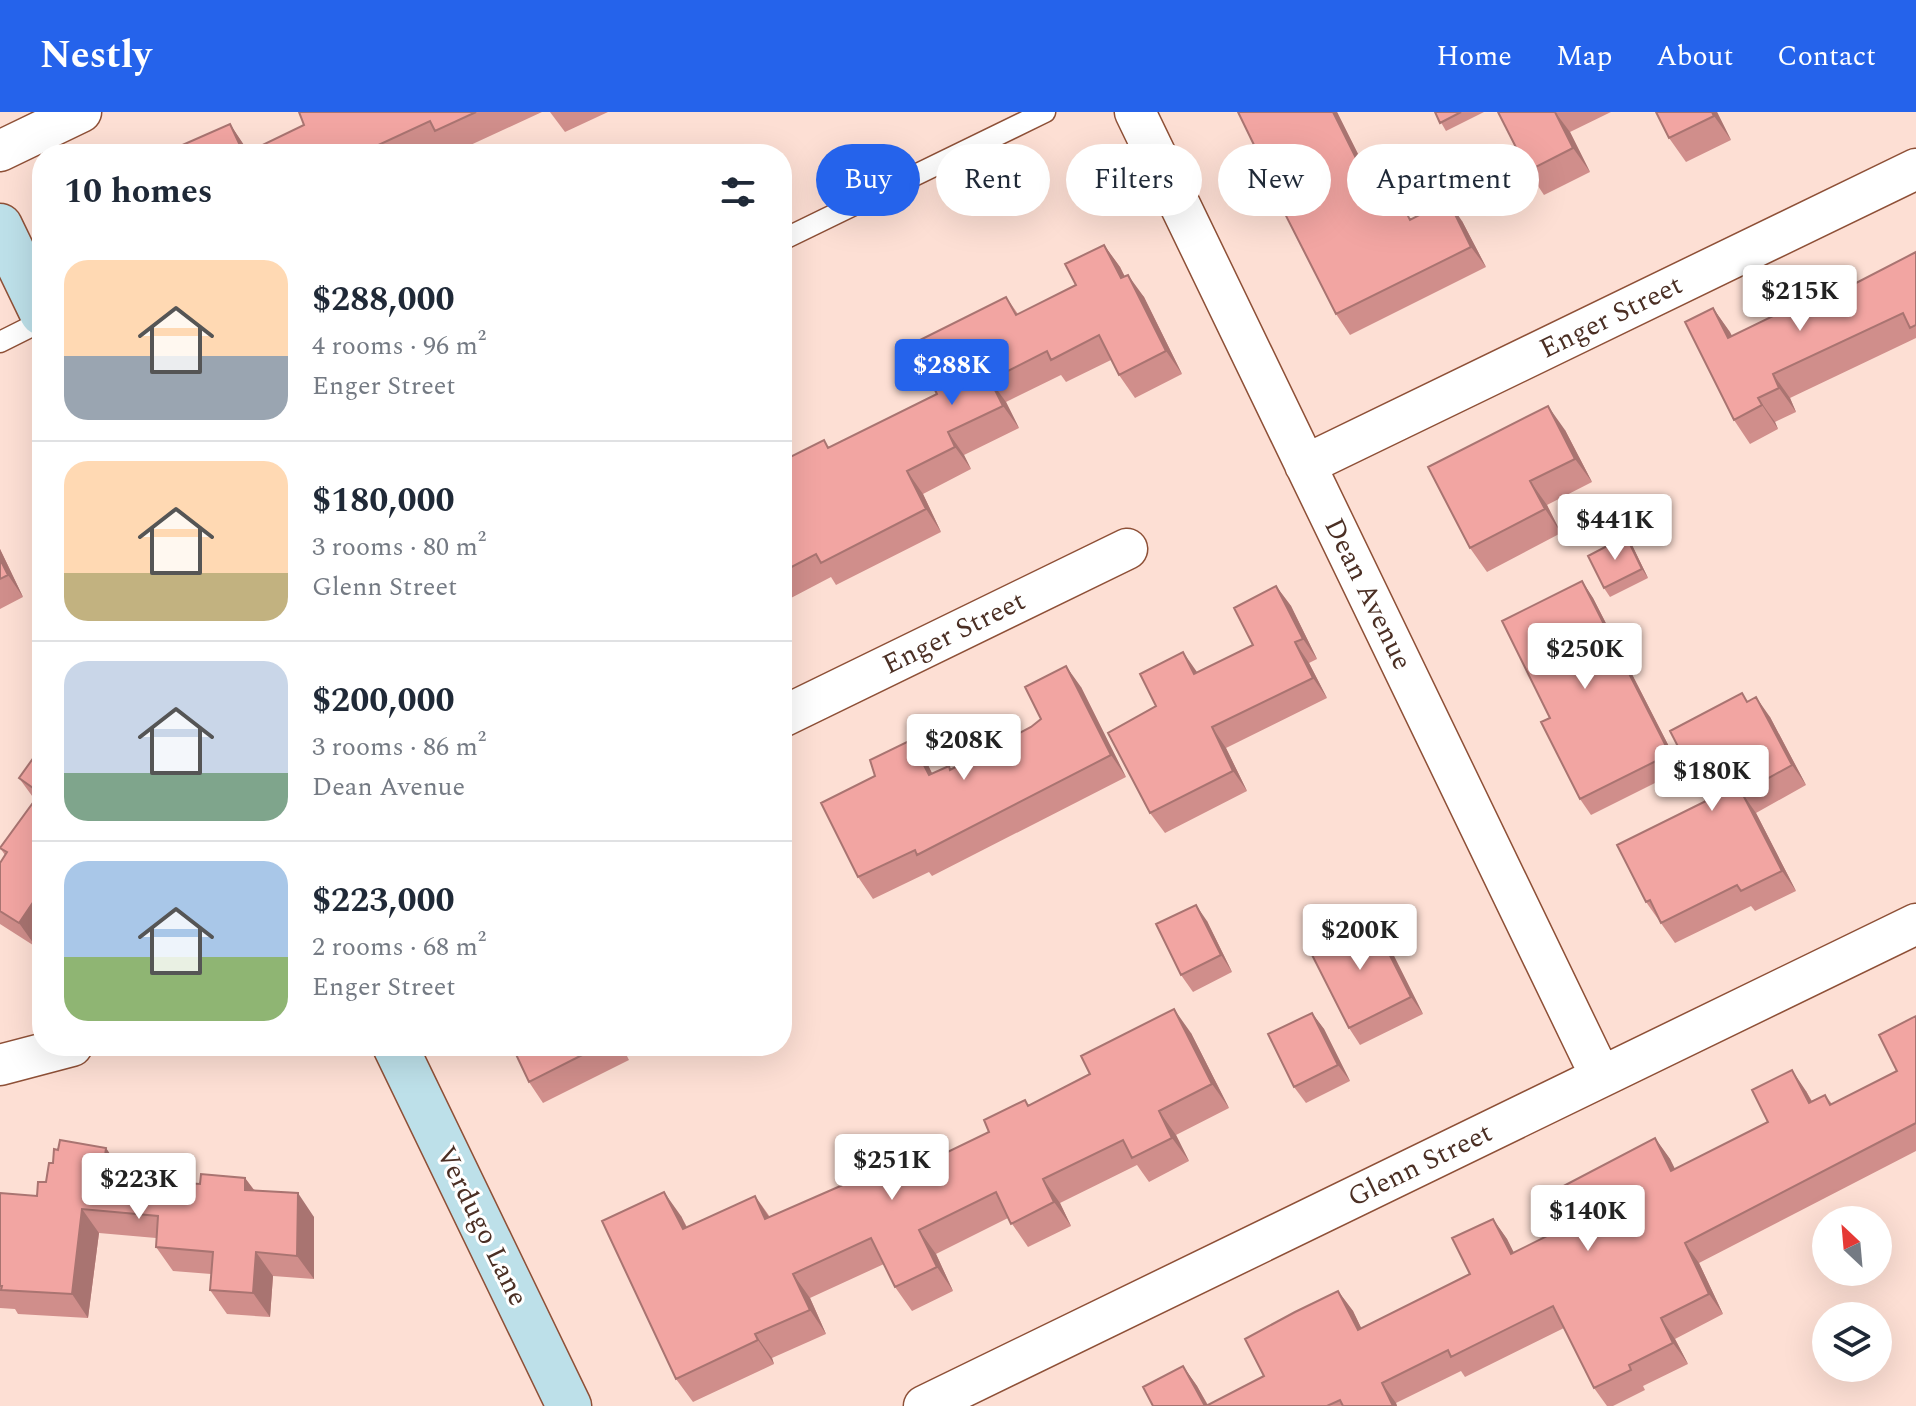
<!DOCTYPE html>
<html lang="en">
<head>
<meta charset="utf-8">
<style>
  body { margin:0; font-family:Spectral,serif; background:#f2f2f3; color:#1f2937; height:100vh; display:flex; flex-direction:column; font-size:30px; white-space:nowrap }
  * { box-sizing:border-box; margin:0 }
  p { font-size:26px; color:#747a83 }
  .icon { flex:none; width:44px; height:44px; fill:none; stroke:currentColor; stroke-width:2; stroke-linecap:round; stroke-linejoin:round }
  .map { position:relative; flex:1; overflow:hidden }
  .details { position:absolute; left:32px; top:32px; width:760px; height:912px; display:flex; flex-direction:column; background:#fff; border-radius:32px; box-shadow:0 8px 32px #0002 }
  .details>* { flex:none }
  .hud { position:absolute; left:816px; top:32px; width:760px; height:72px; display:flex; gap:16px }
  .needle { width:52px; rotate:334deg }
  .controls { position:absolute; left:1812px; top:1094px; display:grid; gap:16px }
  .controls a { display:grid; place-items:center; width:80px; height:80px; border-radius:50%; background:#fff; box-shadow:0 8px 32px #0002; font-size:40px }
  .price { position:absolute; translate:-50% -68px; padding:0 18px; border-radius:8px; background:#fff; color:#222; font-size:26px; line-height:52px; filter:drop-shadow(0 2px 4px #0008) }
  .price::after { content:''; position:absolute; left:50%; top:48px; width:24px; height:18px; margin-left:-12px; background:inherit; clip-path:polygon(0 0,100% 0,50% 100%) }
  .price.current { background:#2563eb; color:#fff }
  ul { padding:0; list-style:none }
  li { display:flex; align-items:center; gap:24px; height:200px; padding:0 32px }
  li+li { border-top:2px solid #e0e1e3 }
  li span { display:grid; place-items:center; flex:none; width:224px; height:160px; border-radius:24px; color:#555 }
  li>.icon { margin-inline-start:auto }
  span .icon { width:96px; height:96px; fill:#fffc; stroke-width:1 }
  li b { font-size:34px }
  h2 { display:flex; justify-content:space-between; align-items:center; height:96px; padding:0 32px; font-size:34px }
  .tag { padding:0 28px; border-radius:36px; background:#fff; box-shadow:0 8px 32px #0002; font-size:28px; line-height:72px }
  .tag.current { background:#2563eb; color:#fff }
  header { display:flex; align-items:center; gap:48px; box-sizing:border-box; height:112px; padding:0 40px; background:#2563eb; color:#fff }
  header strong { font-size:38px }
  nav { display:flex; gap:44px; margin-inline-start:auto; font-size:28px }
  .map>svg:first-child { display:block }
</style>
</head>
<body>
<header>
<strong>Nestly</strong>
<nav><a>Home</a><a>Map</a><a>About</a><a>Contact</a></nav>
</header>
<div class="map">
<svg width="1916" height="1294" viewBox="0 0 1916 1294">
  <rect width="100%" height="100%" fill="#fddfd4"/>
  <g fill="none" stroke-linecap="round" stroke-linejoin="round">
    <defs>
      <path id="lane" d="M782,128l263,-128
        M0,230l42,-21"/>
      <path id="street" d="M1135,0l466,965
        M0,39l81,-39
        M1305,353l611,-296
        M782,605l345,-168
        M0,953l72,-19
        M924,1294l992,-482"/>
      <path id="secondary" d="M0,114l42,87
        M395,934l174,360"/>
    </defs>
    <use href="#lane" stroke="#8e5037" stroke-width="23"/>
    <use href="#street" stroke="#8e5037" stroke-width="43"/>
    <use href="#secondary" stroke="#8e5037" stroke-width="47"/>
    <use href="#lane" stroke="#fff" stroke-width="20"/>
    <use href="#street" stroke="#fff" stroke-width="40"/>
    <use href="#secondary" stroke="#bde0e9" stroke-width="44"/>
  </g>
  <path fill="#d08e8b" d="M299,0h243l-91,42 -6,-9 -20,9h-263l68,-30 18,28 56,-27z
    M550,0h58l-43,20z
    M1238,0h99l50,100 25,7 50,2 24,46 -136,68 -14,-21z
    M1435,0h49l-38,19z
    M1498,0h113l-41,20 20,40 -46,23 -16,-24z
    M1656,0h61l14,28 -45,22 -17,-24z
    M1104,133l16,22 5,10 19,20 38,77 -47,24 -16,-23 -8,-15 -45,22 -5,-7 -55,27 13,26 -55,27 7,14 -48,25 18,38 -105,53 -5,-8 -40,21 -9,-13v-124l47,-13 108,-54 69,-97 12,17 58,-29z
    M1916,140v86l-126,60 6,14 -21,10 3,7 -28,15 -16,-24 -21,-112 19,28 94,-46 4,6z
    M1565,318l27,52 -45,23 14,28 -74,39 -17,-24z
    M1632,433l16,33 -38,19 -6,-9z
    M0,437l23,48 -23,12z
    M1582,469l11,17 88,172 -90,45 -11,-16 -30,-81z
    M1276,474l15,20 26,53 -8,4 18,35 -101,50 21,43 -82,42 -15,-20 6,-107 97,-61z
    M1081,575l45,90 -194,99 -3,-4 -56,27 -15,-22 68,-116 6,13 19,-5 80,-42z
    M1748,590l22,15 36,68 -50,28 40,78 -41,20 -4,-5 -76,37 -29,-41 60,-101z
    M42,640v186l-6,9 -36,-23v-61l5,-8 -5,-7 35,-48 -16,-22z
    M1207,809l25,51 -39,20 -12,-17z
    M1382,820l41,82 -63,31 -11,-17z
    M1312,901l12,16 26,52 -44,22 -12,-16z
    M1916,904v135l-217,112 24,51 -48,25 13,25 -45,22 2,4 -32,16h-6l-13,-18 -30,-60 -99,49 -4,-6 -65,32 1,3h-244l30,-40 14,20 11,19 56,-29 74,-85 15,20 8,17 109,-54 23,-55 14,20 7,14 57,-29 84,-86 15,21 5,10 93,-47 38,-31 6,10 13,-6 7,9 65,-33z
    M1191,921l38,75 -53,27 13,26 -40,21 -12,-17 -77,38 11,23 -43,21 -20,-29 -72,36 17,37 -41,20 -17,-24 -11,-23 -74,34 16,36 -54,24 2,6 -81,38 -17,-23 5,-163 6,11 68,-31 15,21 75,-33 40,-23 11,16 93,-45 40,-27z
    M512,934h110l7,14 -86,43 -14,-21z
    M106,1036l5,8 24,24 65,4 45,-6 10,13 59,26v62l-41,-3 -3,41 -43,-3 -17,-24 1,-16 -38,-3 -17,-24v-9l-57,-5 -11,85 -70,-4 -3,-5 -15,-1v-115l37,3 9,-14z"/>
  <path fill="#a97471" d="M1333,0h4l61,122 -14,-20z
    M1555,0l15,20 20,40 -17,-24z
    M1712,0h5l14,28 -17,-24z
    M230,12l16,24 3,6h-5z
    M1448,88l14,21 24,46 -15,-20z
    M1104,133l16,22 17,34 -16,-23z
    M1128,163l16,22 38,77 -16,-23z
    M1713,196l17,24 15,30 -17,-24z
    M1773,262l17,24 6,14 -17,-24z
    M990,268l16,22 13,26 -16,-22z
    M1758,286l17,24 3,7 -16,-24z
    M1548,294l17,24 27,52 -17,-23z
    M948,320l16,23 7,14 -16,-22z
    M907,359l16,23 18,38 -15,-23z
    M1530,369l17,24 14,28 -16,-24z
    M1626,424l6,9 16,33 -6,-9z
    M0,437l23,48 -15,-22 -8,-16z
    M1582,469l11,17 88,172 -11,-16z
    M1276,474l15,20 26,53 -14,-20z
    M1295,530l14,21 18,35 -14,-20z
    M1183,540l14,20 -3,2z
    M1066,554l15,21 45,90 -15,-22z
    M1756,585l14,20 36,68 -14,-20z
    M1212,615l14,21 21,43 -14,-20z
    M911,628l15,21 18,36 -15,-22z
    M1742,681l14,20 40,78 -14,-20z
    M42,777v49l-6,9 -17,-24z
    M1196,793l11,16 25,51 -11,-17z
    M1370,804l12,16 41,82 -12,-17z
    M1174,897l17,24 38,75 -17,-24z
    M1312,901l12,16 26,52 -12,-16z
    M1792,958l14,21 17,32 -14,-20z
    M1159,999l17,24 13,26 -17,-23z
    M1655,1026l15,21 16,33 -15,-21z
    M106,1036l12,18 1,-9 16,24 -18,-3 -12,-22z
    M245,1066l17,23 -17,-11z
    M1043,1067l17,24 11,23 -17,-24z
    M664,1080l17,24 18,37 -16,-24z
    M298,1081l16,24v62l-17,-23z
    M755,1084l16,24 -6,-1z
    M82,1097l17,24 -11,85 -16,-24z
    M1493,1107l14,20 18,36 -14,-21z
    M919,1118l17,24 17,37 -16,-24z
    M1685,1131l14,20 24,51 -14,-20z
    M256,1140l17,24 -3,41 -17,-24z
    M793,1162l17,24 16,36 -16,-24z
    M1338,1179l15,20 19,39 -14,-20z
    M1661,1206l14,21 13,25 -15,-21z
    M755,1222l17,24 2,6 -16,-24z
    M1183,1254l14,20 11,20h-3z
    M1382,1271l14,20 1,3h-4z"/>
  <path fill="#f2a5a2" stroke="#a97471" stroke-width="2" d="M299,0h177l-41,19 -5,-10 -71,33h-115l60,-29z
    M1238,0h95l51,102 18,-10 8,16 38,-20 23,47 -135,67 -83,-163 3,-2z
    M1435,0h26l-21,11z
    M1498,0h57l18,36 -45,23z
    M1656,0h56l2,4 -45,22z
    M230,12l14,30h-82z
    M1104,133l17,33 7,-3 38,76 -47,24 -20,-40 -48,25 -4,-9 -57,29 13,26 -55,26 7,15 -48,24 19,38 -105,54 -5,-9 -34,18v-111l42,-21 4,8 109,-54 -25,-50 94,-47 10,18 60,-30 -11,-21z
    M1916,140v73l-6,3 -7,-15 -130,61 6,14 -21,10 4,7 -28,15 -49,-98 28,-14 15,30 98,-48 3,7z
    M1548,294l27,53 -45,22 15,28 -75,39 -42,-81z
    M1626,424l16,33 -38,19 -16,-32z
    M0,447l8,16 -8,4z
    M1582,469l88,173 -90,45 -39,-77 9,-4 -48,-97z
    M1276,474l27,53 -8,3 18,36 -101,49 21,44 -83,42 -42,-80 48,-27 -16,-32 43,-22 11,22 59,-29 -19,-37z
    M1066,554l45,89 -194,100 -2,-5 -57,27 -37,-74 54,-27 -5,-16 41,-20 18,35 20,-9 1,4 81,-43 10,-8 -16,-32z
    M1742,581l5,9 9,-5 36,68 -50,28 40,78 -41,20 -4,-6 -76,38 -11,-23 -4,2 -29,-57 89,-44 -36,-70z
    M39,638l3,2v137l-23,34 -19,-12v-48l7,-11 -7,-4 40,-55 -21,-15z
    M1196,793l25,50 -40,20 -25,-51z
    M1370,804l41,81 -62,31 -41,-81z
    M1174,897l38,75 -53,27 13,27 -40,20 -9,-18 -80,39 11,23 -43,22 -15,-32 -77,38 18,37 -42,20 -24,-49 -78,36 17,36 -55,24 3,6 -82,39 -74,-158 62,-29 19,37 72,-33 10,23 80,-35 40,-23 9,17 95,-46 -5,-12 41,-20 3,6 62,-32 -9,-18z
    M1312,901l26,52 -44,22 -26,-53z
    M1916,904v107l-231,120 24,51 -48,24 12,25 -44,22 2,5 -37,18 -41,-82 -102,51 -3,-7 -66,33 11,23h-50l-3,-6 -13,6h-121l58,-30 -19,-37 50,-27 43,-21 20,39 112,-56 -18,-36 41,-19 18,35 60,-30 -17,-33 101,-53 16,33 97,-49 -16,-32 40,-20 17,33 16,-8 5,10 67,-34 -18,-36z
    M512,934h88l-71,36z
    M60,1028l46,8 -1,8 14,1 -2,21 83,6 1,-10 44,4v12l53,3 -1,63 -41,-4 -3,41 -43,-3 3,-38 -57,-5 2,-31 -76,-7 -10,85 -71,-4 1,-4h-2v-93l37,3 1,-14h8l3,-19h4l1,-14 4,1z
    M1183,1254l22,40h-52l-10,-19z"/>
  <g text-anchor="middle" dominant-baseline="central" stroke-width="6" stroke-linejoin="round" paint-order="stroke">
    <g font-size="28" fill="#4b2f24" stroke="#fff">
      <text transform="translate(1611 205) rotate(-26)">Enger Street</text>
      <text transform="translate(1368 482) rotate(64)">Dean Avenue</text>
      <text transform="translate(954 521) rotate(-26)">Enger Street</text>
      <text transform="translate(1420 1053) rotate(-26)">Glenn Street</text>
      <text transform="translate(482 1114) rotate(64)">Verdugo Lane</text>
    </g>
  </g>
</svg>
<div class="controls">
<a><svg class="needle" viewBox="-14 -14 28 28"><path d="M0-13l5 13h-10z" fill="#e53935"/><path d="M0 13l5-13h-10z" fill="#747a83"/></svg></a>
<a><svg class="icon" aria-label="layers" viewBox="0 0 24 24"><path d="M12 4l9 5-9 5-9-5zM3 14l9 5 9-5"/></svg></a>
</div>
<b class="price" style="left:1800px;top:221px">$215K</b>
<b class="price current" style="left:952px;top:295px">$288K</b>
<b class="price" style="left:1615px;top:450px">$441K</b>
<b class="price" style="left:1585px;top:579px">$250K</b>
<b class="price" style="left:964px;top:670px">$208K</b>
<b class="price" style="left:1712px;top:701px">$180K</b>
<b class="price" style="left:1360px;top:860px">$200K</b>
<b class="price" style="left:892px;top:1090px">$251K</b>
<b class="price" style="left:139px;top:1109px">$223K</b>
<b class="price" style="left:1588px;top:1141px">$140K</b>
<div class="hud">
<a class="tag current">Buy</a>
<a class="tag">Rent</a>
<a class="tag">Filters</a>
<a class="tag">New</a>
<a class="tag">Apartment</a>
</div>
<section class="details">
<h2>10 homes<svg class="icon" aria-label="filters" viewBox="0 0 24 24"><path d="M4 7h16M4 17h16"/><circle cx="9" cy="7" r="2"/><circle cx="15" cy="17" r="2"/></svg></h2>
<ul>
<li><span style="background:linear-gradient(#ffd9b3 60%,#9aa5b1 0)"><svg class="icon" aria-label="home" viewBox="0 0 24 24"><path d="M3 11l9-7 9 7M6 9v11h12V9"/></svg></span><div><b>$288,000</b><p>4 rooms · 96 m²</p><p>Enger Street</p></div></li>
<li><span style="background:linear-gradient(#ffd9b3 70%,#c2b280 0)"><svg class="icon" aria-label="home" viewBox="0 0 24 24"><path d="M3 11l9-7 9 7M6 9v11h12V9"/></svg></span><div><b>$180,000</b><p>3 rooms · 80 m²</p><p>Glenn Street</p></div></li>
<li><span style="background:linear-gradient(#c9d6e8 70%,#7fa58c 0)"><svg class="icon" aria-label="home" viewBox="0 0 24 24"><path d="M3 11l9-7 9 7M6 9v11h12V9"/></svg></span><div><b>$200,000</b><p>3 rooms · 86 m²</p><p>Dean Avenue</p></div></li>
<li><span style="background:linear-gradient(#a9c7e8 60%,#8fb573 0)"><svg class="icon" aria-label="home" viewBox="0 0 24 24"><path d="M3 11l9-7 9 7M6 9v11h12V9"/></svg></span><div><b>$223,000</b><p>2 rooms · 68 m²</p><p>Enger Street</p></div></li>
</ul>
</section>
</div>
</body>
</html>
